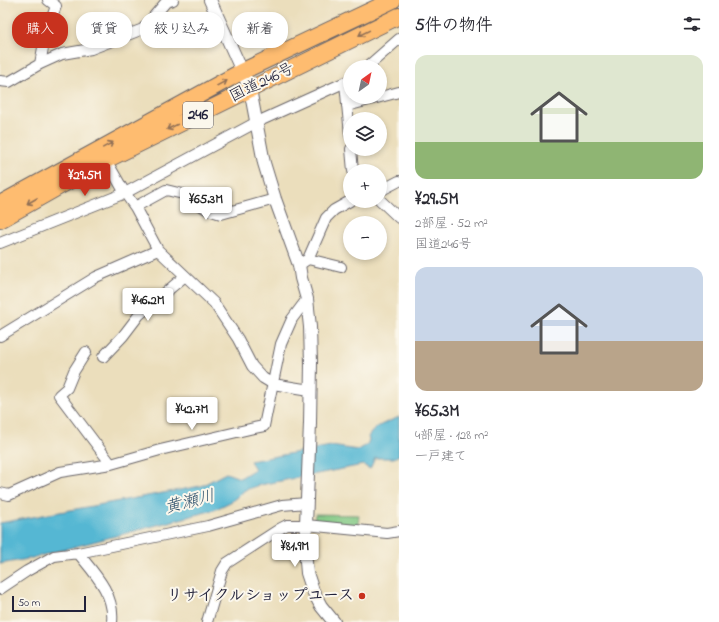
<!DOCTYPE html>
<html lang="ja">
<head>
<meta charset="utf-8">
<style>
  body { margin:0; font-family:"Indie Flower","Klee One",sans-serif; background:#f7f7f7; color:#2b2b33; height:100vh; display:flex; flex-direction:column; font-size:15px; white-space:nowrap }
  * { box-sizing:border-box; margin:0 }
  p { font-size:13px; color:#7c7c81 }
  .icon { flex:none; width:22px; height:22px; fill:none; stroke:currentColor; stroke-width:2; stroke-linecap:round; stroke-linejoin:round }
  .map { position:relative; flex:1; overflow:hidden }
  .panel { display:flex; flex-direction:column; background:#fff; width:320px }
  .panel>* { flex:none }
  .guide { position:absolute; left:12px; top:12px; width:327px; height:36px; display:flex; gap:8px }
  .needle { width:26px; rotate:33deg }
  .tools { position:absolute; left:343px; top:60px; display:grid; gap:8px }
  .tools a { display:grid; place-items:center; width:44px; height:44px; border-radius:50%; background:#fff; box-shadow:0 2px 6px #0003; font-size:20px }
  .scale { position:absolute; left:12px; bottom:10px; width:74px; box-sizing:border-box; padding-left:4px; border:2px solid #22223b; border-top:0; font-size:11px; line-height:14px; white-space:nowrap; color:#22223b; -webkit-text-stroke:3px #fbf7ec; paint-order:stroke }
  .price { position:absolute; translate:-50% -34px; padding:0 9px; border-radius:4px; background:#fff; color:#222; font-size:13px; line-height:26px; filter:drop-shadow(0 1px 2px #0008) }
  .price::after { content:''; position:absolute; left:50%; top:24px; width:12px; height:9px; margin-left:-6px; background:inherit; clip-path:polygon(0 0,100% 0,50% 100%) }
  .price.current { background:#c8321e; color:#fff }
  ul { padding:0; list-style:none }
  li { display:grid; align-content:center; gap:8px; height:212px; padding:0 16px }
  li span { display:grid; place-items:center; height:124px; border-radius:12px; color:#555 }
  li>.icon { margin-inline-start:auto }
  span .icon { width:72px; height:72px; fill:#fffc; stroke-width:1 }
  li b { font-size:17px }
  h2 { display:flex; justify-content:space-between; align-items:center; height:48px; padding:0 16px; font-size:17px }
  .chip { padding:0 14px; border-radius:16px; background:#fff; box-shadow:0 2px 6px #0003; font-size:14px; line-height:36px }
  .chip.current { background:#c8321e; color:#fff }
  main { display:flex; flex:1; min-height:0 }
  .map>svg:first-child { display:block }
</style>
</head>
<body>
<main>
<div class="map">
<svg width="399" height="622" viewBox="0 0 399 622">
  <rect width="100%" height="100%" fill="#fbf7ec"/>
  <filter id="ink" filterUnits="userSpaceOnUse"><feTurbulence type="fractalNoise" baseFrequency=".025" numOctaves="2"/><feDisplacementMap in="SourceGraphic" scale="8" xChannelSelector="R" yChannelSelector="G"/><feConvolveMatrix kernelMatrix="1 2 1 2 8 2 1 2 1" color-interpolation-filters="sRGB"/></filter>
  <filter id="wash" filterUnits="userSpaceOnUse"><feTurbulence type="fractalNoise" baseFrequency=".012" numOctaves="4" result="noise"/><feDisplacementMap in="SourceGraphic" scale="16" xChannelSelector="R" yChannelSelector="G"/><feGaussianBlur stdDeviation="0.9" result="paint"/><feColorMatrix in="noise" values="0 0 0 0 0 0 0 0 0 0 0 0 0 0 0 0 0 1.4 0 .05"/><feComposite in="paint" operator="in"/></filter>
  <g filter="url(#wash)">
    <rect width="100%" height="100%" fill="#ebdebc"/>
    <path fill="#81c883" stroke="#52755f" d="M315,514l44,1 -1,10 -44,-3z"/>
    <path fill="#54b7d3" stroke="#3b6c87" d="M399,417v38l-5,3h-19l-5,11 -7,-4 -103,20 -15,5 -13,11 -18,9 -186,49 -28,5v-41l201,-37 25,-13 14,5 15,-9 -5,-8 81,-15 27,4 9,-5 2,-5 -1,-3c8,-13 19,-14 31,-20z"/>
  </g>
  <g filter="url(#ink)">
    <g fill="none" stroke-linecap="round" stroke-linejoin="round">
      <defs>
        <path id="minor" d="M40,64l5,-27 11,-31 -8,-6
          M367,67l32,-28
          M0,81l9,1 31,-18 22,-10 29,-5 52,-20 23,-27 7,-2
          M345,83l5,52
          M347,106l52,-14
          M351,149l2,22
          M106,160l19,33 10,14 23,43 56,53 24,36 14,27 11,12 10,6 37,6
          M380,191l19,-10
          M380,200l19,18
          M135,207l31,-17 17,4 25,16 13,4 54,-15
          M0,243l125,-50 130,-70 95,-43
          M308,259l33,8
          M299,265l9,-6 18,-41 8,-8 16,-9
          M0,336l96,-59 62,-27
          M86,352l-12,19 -7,17 -8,7 52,69
          M103,357l20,-21 16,-21 46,-39
          M0,493l9,2 51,-23 51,-8 49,-14 94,-22 10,-2 17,-82 11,-25 15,-20
          M78,553c16,20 37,41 34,69
          M0,589l27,-18 27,-15 24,-3 130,-27 74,-21 25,-2
          M207,622l15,-51 5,-8 54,-35 6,-3h19l81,8 12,-2"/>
        <path id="tertiary" d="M210,0l40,89 14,74 11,36 24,66 2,13 6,21 3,28 1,36 -1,60 -5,127 2,23 6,18 8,15 13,16"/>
        <path id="trunk" d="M0,204l241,-132 152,-72
          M0,220l106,-60 293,-144"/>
      </defs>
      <use href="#minor" stroke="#686468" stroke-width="12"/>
      <use href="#tertiary" stroke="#686468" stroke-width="14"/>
      <use href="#trunk" stroke="#686468" stroke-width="18"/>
      <use href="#minor" stroke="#fff" stroke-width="10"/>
      <use href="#tertiary" stroke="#fff" stroke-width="12"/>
      <use href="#trunk" stroke="#febc70" stroke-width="16"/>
    </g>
    <defs><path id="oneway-shaft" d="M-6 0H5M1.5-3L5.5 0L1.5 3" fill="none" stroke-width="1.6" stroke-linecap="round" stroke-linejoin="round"/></defs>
    <g stroke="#906f56">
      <use href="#oneway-shaft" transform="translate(364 33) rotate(154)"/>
      <use href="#oneway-shaft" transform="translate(222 83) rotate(-29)"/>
      <use href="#oneway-shaft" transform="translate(172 127) rotate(154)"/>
      <use href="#oneway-shaft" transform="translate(108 145) rotate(-29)"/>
      <use href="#oneway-shaft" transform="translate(32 201) rotate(150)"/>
    </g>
  </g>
  <circle fill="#c8321e" stroke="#fbf7ec" stroke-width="1.5" cx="362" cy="596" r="4"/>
  <g text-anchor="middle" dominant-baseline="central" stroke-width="4" stroke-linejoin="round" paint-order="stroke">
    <rect fill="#fbf7ec" stroke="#636270" stroke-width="1" x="183" y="102" width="30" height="26" rx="3"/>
    <g font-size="15" font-weight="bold" fill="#22223b">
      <text x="198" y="115">246</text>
    </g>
    <g font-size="16" fill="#22223b" stroke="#fbf7ec">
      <text transform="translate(262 83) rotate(-26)">国道246号</text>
    </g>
    <g font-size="16" font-weight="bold" fill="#22223b" stroke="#fbf7ec" text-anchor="end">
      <text x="354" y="596">リサイクルショップユース</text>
    </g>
    <g font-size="17" font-style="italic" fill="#345670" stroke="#fbf7ec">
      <text transform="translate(190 502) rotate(-14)">黄瀬川</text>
    </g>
  </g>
</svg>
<div class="tools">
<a><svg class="needle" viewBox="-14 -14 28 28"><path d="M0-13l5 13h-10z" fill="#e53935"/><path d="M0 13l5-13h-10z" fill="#7c7c81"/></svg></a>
<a><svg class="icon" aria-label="layers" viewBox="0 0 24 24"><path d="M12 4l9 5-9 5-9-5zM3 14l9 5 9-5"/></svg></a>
<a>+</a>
<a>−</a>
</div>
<div class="scale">50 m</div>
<b class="price current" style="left:85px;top:197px">¥29.5M</b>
<b class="price" style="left:206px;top:221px">¥65.3M</b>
<b class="price" style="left:148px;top:322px">¥46.2M</b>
<b class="price" style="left:192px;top:431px">¥42.7M</b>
<b class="price" style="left:295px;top:568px">¥81.9M</b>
<div class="guide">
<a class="chip current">購入</a>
<a class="chip">賃貸</a>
<a class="chip">絞り込み</a>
<a class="chip">新着</a>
</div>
</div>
<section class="panel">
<h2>5件の物件<svg class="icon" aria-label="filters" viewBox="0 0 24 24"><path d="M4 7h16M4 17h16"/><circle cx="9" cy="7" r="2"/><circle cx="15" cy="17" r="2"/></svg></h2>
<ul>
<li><span style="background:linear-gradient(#dfe7d0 70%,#8fb573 0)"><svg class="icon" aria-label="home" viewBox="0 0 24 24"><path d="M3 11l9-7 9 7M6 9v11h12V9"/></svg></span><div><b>¥29.5M</b><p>2部屋 · 52 m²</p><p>国道246号</p></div></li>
<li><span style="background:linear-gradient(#c9d6e8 60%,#b9a48a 0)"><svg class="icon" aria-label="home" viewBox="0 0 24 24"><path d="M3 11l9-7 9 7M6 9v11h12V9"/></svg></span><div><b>¥65.3M</b><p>4部屋 · 128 m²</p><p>一戸建て</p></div></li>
</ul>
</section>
</main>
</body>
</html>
